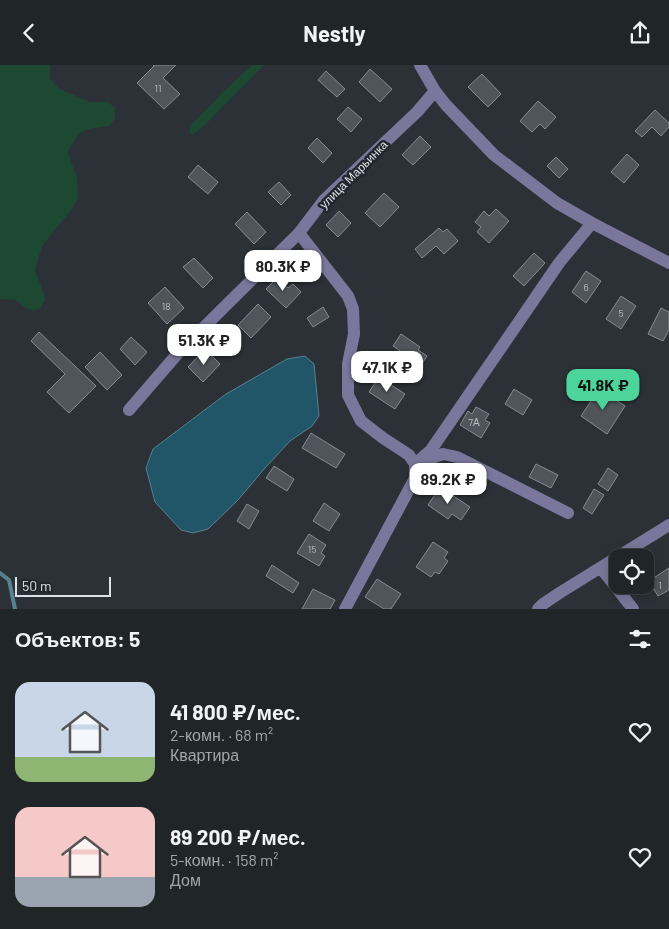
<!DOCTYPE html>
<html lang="ru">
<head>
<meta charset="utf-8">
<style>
  body { margin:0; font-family:Barlow,sans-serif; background:#2d3134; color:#f1f3f6; height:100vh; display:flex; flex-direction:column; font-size:19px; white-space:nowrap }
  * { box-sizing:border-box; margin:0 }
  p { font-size:16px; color:#a2a5a8 }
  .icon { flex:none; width:28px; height:28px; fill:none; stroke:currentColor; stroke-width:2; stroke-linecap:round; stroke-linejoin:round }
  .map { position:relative; height:544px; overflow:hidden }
  .details { display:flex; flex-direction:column; background:#202528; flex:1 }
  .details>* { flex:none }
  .fabs { position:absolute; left:609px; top:484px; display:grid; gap:10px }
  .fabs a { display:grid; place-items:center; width:45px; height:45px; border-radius:10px; background:#202528; box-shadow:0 2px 12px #0003,0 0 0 1px #3d4245; font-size:25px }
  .scale { position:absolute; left:15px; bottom:12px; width:96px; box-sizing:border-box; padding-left:5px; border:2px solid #dde1e5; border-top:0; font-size:14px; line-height:18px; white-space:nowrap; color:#dde1e5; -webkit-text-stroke:4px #21272c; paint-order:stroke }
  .price { position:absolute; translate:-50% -42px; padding:0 11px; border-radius:10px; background:#fff; color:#222; font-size:16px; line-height:32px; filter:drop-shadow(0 1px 2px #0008) }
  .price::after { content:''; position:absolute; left:50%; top:30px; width:15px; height:11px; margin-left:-8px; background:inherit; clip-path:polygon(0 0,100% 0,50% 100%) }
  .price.current { background:#4cd49b; color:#111 }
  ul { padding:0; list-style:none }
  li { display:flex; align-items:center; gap:15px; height:125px; padding:0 15px }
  li span { display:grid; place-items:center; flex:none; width:140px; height:100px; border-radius:15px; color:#555 }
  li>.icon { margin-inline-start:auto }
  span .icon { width:60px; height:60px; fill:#fffc; stroke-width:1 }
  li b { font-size:21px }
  h2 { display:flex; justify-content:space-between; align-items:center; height:60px; padding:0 15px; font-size:21px }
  header { display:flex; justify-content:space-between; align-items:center; height:65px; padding:0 15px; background:#202528; font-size:22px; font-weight:700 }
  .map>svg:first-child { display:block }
</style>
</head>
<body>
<header><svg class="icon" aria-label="back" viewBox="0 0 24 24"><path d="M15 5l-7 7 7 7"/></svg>Nestly<svg class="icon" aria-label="share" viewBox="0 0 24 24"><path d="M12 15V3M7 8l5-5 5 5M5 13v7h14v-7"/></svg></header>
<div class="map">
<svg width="669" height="544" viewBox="0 0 669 544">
  <rect width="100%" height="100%" fill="#2b3136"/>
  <path fill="#1d4832" d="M0,0h50v13l8,10 32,14h18l7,6v10l-5,8c-24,3 -31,2 -42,26l9,26 1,19 -6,12 -30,37 -7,24 9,24 1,6 -5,9 -6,2 -10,-4 -8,-7 -16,-1z
    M252,0h12l-59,60 -13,10 -3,-3 3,-8 29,-30z"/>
  <path fill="#215669" stroke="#59808e" d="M305,291l9,8 5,52 -7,10 -22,15 -25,27 -27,32 -30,29 -15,4 -12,-3 -26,-28 -9,-34 7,-19 73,-55 61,-35z"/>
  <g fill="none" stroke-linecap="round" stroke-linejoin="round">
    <path stroke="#59808e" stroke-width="4" d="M0,508l9,7 6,29"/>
  </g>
  <path fill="#4f555b" stroke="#848c92" d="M153,0h23l-13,13 17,16 -16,15 -27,-26 17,-17z
    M370,4l22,20 -12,13 -21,-20z
    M326,6l19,18 -8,8 -19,-17z
    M482,9l19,20 -13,13 -20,-20z
    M538,36l18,16 -11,12 -5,-5 -8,8 -12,-11z
    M348,42l14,12 -11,13 -14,-13z
    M655,45l14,13v4l-8,9 -9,-9 -10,10 -7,-6z
    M420,71l11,11 -18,18 -11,-10z
    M317,73l15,15 -9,10 -15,-15z
    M627,89l12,11 -15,18 -13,-11z
    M556,92l12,12 -9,9 -12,-12z
    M198,100l20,17 -10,12 -20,-17z
    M279,117l12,13 -10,10 -13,-13z
    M384,128l15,14 -19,20 -15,-14z
    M496,144l13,12 -20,22 -12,-11 4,-5 -6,-5 9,-11 5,5z
    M339,146l12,12 -13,14 -12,-12z
    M247,147l19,20 -12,12 -19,-20z
    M439,163l4,4 4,-3 11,12 -14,13 -8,-8 -14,12 -7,-9z
    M534,188l11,10 -21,23 -11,-10z
    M194,193l19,20 -10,10 -20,-21z
    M586,206l15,10 -15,22 -14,-11z
    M278,212l10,11 5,-4 8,8 -15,16 -20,-19z
    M165,222l19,21 -17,16 -19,-21z
    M621,231l15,10 -15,23 -15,-10z
    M258,239l13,13 -20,21 -13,-13z
    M323,242l6,10 -16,10 -6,-9z
    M661,243l8,4v18l-6,11 -15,-7z
    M39,267l57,54 -27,27 -22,-21 18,-18 -34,-33z
    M401,269l19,13 -2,3 9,6 -6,9 -28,-19z
    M131,272l16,15 -12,13 -15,-16z
    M205,284l15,15 -17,18 -15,-15z
    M100,287l22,23 -15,15 -22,-23z
    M379,312l26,17 -10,15 -26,-17z
    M514,324l18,11 -9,15 -18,-11z
    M599,324l26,17 -18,28 -26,-18z
    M476,342l13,7 -4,6 5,3 -9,15 -21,-13 8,-14 4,3z
    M311,368l34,21 -9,14 -34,-20z
    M536,399l22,11 -7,13 -22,-11z
    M274,401l20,13 -7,12 -21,-13z
    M608,403l10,7 -10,16 -10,-7z
    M440,422l30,20 -9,13 -9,-6 -4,5 -20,-14z
    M594,424l10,6 -12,19 -9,-6z
    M324,438l16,11 -11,17 -16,-10z
    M247,439l12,7 -10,18 -12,-8z
    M309,469l17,11 -5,8 4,3 -6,10 -22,-13z
    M433,477l15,10 -4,6 4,3 -9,13 -4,-2 -4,5 -15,-10z
    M272,500l27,18 -6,10 -27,-17z
    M669,503v22l-11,6 -9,-15z
    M377,514l24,15 -10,15h-7l-19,-12z
    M313,524l22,11 -5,9h-28z"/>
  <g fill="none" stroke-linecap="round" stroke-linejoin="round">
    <path stroke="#7b779c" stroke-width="12" d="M420,0l15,26 11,14 48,50 63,48 35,20 77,40
      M299,168l49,63 5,13 1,25 -6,30v31l13,26 22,17 26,17 6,9v14l-70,131
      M129,345l50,-58 120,-119 25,-33 93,-88 18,-21
      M420,397l23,-8 14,3 111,56
      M415,399l16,-14 128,-187 33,-40
      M601,503l32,41
      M538,544l5,-5 18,-12 108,-67"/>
  </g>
  <g text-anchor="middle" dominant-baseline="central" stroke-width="5" stroke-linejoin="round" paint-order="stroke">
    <g font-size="10" fill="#babec2">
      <text x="158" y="23">11</text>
      <text x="586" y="222">6</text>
      <text x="166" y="241">18</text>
      <text x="621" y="248">5</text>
      <text x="474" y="357">7А</text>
      <text x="312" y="484">15</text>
      <text x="660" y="520">1</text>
    </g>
    <g font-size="12" fill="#dde1e5" stroke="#21272c">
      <text transform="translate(353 109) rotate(-45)">улица Марьинка</text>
    </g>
  </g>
</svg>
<div class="fabs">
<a><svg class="icon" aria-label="locate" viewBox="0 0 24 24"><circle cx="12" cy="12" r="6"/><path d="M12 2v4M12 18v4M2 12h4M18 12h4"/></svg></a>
</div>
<div class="scale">50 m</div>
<b class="price" style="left:283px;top:227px">80.3K ₽</b>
<b class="price" style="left:204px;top:301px">51.3K ₽</b>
<b class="price" style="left:387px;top:328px">47.1K ₽</b>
<b class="price current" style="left:603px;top:346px">41.8K ₽</b>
<b class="price" style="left:448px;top:440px">89.2K ₽</b>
</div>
<section class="details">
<h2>Объектов: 5<svg class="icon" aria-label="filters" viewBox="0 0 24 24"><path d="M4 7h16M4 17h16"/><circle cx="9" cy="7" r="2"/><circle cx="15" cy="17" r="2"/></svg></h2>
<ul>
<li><span style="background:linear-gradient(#c9d6e8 75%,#8fb573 0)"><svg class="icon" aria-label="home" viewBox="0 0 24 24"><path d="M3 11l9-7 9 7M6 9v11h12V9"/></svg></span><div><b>41 800 ₽/мес.</b><p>2-комн. · 68 m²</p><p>Квартира</p></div><svg class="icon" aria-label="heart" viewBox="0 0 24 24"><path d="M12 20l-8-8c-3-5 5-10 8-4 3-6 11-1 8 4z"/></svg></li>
<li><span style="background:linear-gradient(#f6c9c9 70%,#9aa5b1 0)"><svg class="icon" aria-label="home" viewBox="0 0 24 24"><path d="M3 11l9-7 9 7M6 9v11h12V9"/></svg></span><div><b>89 200 ₽/мес.</b><p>5-комн. · 158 m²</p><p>Дом</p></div><svg class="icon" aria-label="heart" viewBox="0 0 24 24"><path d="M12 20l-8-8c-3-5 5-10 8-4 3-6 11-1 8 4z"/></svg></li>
</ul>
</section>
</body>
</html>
